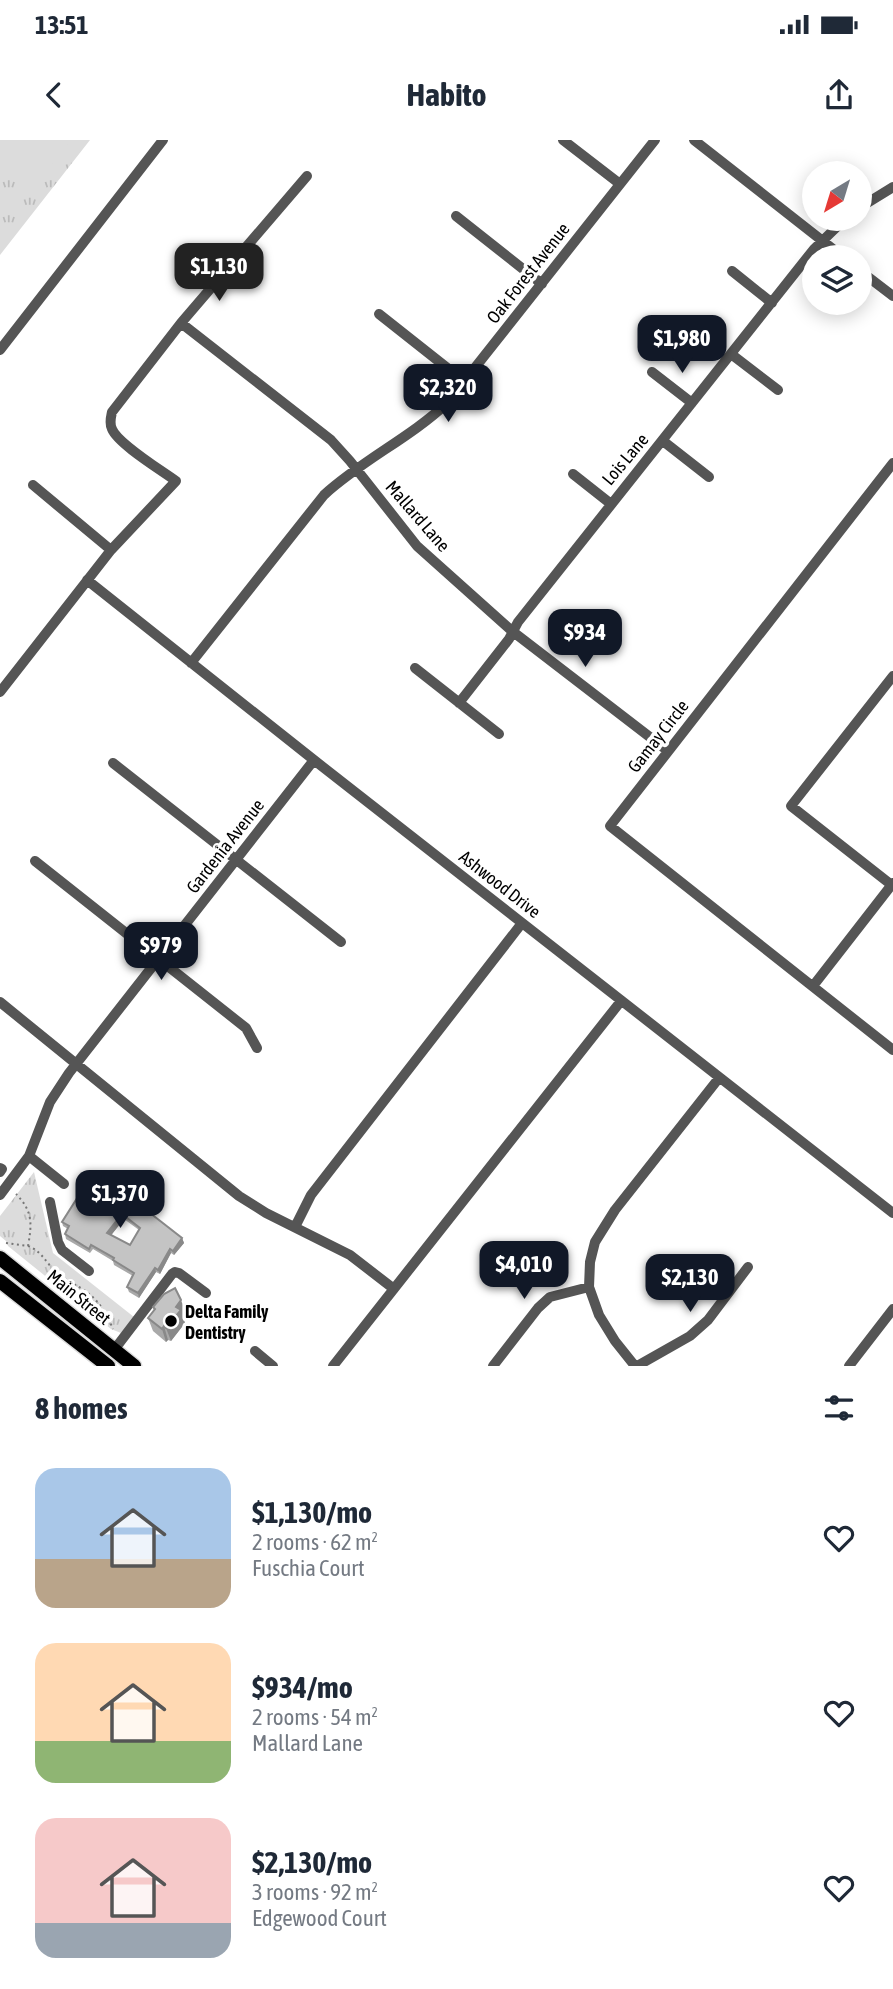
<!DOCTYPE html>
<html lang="en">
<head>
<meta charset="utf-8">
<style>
  body { margin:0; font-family:"Asap Condensed",sans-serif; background:#f6f6f7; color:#1f2937; height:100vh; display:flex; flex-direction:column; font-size:26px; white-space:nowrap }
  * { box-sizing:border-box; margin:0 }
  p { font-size:23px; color:#747a83 }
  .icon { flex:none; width:38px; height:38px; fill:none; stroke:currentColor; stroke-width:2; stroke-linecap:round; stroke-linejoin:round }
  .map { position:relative; height:1226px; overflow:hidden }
  .panel { display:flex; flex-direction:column; background:#fff; flex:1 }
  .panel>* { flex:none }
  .needle { width:46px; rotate:218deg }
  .controls { position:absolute; left:802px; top:21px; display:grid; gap:14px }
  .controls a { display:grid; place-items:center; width:70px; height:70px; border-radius:50%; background:#fff; box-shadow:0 4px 18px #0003; font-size:35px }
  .price { position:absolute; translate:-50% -60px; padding:0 16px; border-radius:14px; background:#111827; color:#fff; font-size:23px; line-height:46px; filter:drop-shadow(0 2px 4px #0008) }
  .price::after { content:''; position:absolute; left:50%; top:42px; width:21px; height:16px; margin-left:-10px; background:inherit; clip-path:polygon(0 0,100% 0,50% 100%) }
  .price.selected { background:#222; color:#fff }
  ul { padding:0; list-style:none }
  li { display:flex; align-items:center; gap:21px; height:175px; padding:0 35px }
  li span { display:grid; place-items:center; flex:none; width:196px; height:140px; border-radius:21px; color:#555 }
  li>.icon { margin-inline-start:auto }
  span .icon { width:84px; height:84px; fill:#fffc; stroke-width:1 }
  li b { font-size:30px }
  h2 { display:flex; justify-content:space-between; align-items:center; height:84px; padding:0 35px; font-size:30px }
  .status { display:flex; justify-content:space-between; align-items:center; height:49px; padding:0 35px; background:#fff; direction:ltr }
  .status svg { height:19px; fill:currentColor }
  header { display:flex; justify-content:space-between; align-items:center; height:91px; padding:0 35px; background:#fff; font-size:32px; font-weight:700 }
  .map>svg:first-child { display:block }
</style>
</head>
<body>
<div class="status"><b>13:51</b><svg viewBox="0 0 49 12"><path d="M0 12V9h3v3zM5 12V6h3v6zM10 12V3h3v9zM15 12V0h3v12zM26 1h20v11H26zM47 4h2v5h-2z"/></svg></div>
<header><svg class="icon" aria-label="back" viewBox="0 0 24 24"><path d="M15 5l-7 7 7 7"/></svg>Habito<svg class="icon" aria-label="share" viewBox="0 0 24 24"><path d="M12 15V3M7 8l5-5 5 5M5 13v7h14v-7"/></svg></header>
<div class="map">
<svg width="893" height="1226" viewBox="0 0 893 1226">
  <defs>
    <pattern id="park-tufts" width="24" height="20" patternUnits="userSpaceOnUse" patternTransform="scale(1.75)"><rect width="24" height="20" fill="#dcdcdc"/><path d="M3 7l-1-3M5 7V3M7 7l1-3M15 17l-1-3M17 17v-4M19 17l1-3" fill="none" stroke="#bbb"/></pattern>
  </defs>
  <rect width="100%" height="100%" fill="#fff"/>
  <path fill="url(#park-tufts)" d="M0,0h90l-90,115z
    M34,1032l19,81 81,64 -13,16 -10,-4 -103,-83 -2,-5 -6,-5v-20z"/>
  <path fill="#dcdcdc" d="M0,0h71l-41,52 -30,-34z"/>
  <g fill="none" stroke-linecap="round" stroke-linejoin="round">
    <defs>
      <path id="major" d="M0,1118l134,108
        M0,1141l108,85"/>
    </defs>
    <use href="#major" stroke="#dbdbdb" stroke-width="17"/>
    <path stroke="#777" stroke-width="2" stroke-dasharray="2 3.5" stroke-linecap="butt" d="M6,1103l22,3c4,-22 5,-35 -12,-52
      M28,1106c14,5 17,16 28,26 6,6 15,10 23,15 17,9 27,25 34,42"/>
    <path stroke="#555" stroke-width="10" d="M563,0l57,44
      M694,0l149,117
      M859,68l34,-21
      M456,76l86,68
      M859,130l34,26
      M732,131l40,32
      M379,174l86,68
      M181,183l150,117 19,21 67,85 95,85 156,120
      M0,210l163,-210
      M731,214l47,36
      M652,232l40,31
      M663,301l46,36
      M893,323l-283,363 283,224
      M573,334l38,30
      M33,345l78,65
      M87,440l227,180 579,453
      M191,523l133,-168c38,-35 86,-57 123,-92l208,-263
      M415,528l84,66
      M893,536l-102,130 102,80
      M0,552l111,-142 65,-69c-15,-11 -58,-37 -64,-52 -3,-6 -1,-12 0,-17l69,-89 126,-147
      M459,563l50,-64 9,-17 296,-373 31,-30
      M113,623l228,179
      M35,721l211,167 11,20
      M813,846l80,-103
      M0,862l239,194 27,17 84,42 44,34
      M29,1016l35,28
      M0,1028l2,1 -2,3
      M0,1055l29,-39 21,-54 19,-29 245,-313
      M50,1062l8,40 4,8 27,21
      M295,1087l16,-32 211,-272
      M114,1210l58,-76 3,-2 4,1 27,20
      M255,1211l18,15
      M333,1226l288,-365
      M493,1226l45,-58 12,-11 39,-10
      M635,1226l-20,-25 -16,-26 -10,-28 1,-25 5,-20 20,-32 104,-132
      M637,1226l53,-30 18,-16 40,-53
      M849,1226l44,-57"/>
    <use href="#major" stroke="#000" stroke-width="14"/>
  </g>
  <path fill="#a9a9a9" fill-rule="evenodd" d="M93,1033l89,65 2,5 -10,12 -3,-2 -11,21 -4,-2 -17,26 -10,-6 -2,-5 6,-11 -19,-11 -1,-4 -20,-12 -3,4 -24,-14 -1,-5 3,-5 -5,-3 -1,-4zM124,1079l15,11 -9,15 -19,-10z
    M153,1167l33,7 -3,3 2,6 -14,18 -3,-1 -2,2 -13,-11 -5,-13 6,-7z"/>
  <path fill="#898989" d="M122,1074l2,5 -15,19 -2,-5z
    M182,1098l2,5 -10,12 -1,-4z
    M170,1109l1,4 -11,21 -2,-4z
    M155,1128l1,4 -17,26 -1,-5z
    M181,1160l5,14 -3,3 2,6 -14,18 -5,-13 10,-21z
    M164,1186l4,14 -2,2 -4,-13z"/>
  <path fill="#c4c4c4" stroke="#898989" stroke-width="2" fill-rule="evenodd" d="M93,1033l16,8 73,57 -9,13 -3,-2 -12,21 -3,-2 -17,25 -11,-6 7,-14 -21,-13 1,-2 -23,-13 -2,4 -24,-15 4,-8 -7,-4zM122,1074l18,14 -10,17 -23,-12z
    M175,1148l6,12 -5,7 5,3 -15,18 -2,-2 -2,3 -14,-11 7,-9 -2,-2 11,-13z"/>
  <circle fill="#000" stroke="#fff" stroke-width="2.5" cx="171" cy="1181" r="7"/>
  <g text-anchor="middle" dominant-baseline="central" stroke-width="7" stroke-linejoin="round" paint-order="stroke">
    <g font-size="18" fill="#000" stroke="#fff">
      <text transform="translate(528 133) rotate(-52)">Oak Forest Avenue</text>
      <text transform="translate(625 319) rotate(-50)">Lois Lane</text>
      <text transform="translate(418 376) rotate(49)">Mallard Lane</text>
      <text transform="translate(658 596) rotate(-52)">Gamay Circle</text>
      <text transform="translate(225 706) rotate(-52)">Gardenia Avenue</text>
      <text transform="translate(500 744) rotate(38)">Ashwood Drive</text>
      <text transform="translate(79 1157) rotate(39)">Main Street</text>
    </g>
    <g font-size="18" font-weight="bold" fill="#000" stroke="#fff" text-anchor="start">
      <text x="185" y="1171">Delta Family<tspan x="185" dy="21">Dentistry</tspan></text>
    </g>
  </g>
</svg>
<div class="controls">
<a><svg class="needle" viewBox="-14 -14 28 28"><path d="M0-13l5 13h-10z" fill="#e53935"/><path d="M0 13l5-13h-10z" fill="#747a83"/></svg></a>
<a><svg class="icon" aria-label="layers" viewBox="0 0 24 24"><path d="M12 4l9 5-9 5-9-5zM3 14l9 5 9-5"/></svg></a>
</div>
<b class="price selected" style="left:219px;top:163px">$1,130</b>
<b class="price" style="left:682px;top:235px">$1,980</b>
<b class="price" style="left:448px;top:284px">$2,320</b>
<b class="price" style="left:585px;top:529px">$934</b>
<b class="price" style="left:161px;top:842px">$979</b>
<b class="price" style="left:120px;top:1090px">$1,370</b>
<b class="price" style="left:524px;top:1161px">$4,010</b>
<b class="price" style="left:690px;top:1174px">$2,130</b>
</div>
<section class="panel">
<h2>8 homes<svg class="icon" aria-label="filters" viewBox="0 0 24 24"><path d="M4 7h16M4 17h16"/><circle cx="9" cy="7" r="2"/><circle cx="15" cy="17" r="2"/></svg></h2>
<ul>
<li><span style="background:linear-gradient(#a9c7e8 65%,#b9a48a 0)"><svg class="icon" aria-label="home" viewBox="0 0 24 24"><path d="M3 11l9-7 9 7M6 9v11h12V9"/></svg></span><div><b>$1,130/mo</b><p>2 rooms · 62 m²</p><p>Fuschia Court</p></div><svg class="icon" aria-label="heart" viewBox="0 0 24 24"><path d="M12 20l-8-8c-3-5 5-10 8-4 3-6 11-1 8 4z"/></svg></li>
<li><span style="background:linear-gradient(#ffd9b3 70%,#8fb573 0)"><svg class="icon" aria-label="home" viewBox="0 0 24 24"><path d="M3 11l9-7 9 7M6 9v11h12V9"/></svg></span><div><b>$934/mo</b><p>2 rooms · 54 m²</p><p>Mallard Lane</p></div><svg class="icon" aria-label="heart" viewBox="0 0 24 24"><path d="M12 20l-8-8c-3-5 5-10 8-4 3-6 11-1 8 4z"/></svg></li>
<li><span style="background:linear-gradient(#f6c9c9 75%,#9aa5b1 0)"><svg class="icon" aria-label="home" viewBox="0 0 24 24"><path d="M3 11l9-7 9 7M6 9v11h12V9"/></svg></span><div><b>$2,130/mo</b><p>3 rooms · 92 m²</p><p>Edgewood Court</p></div><svg class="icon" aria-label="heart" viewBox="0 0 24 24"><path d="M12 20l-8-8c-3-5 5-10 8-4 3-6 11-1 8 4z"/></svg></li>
</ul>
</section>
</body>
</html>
